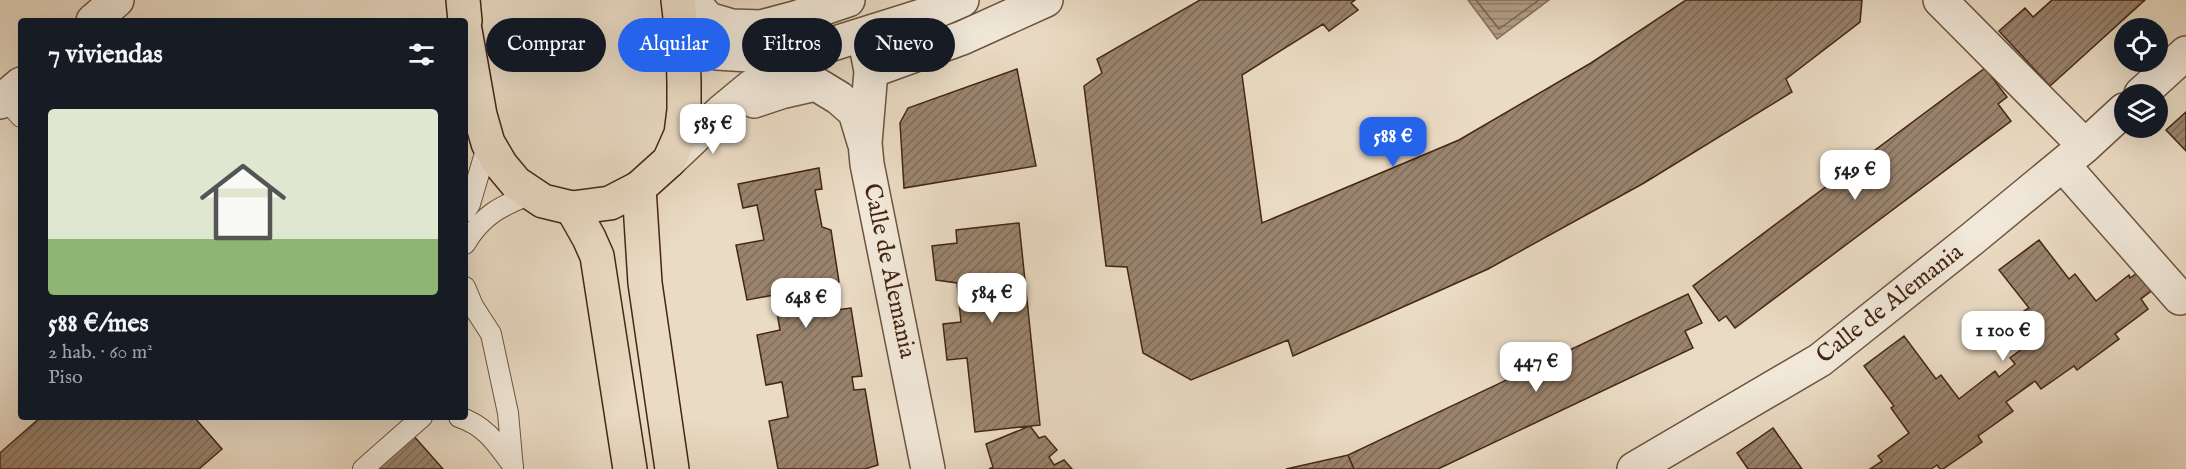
<!DOCTYPE html>
<html lang="es">
<head>
<meta charset="utf-8">
<style>
  body { margin:0; font-family:"IM FELL English",serif; background:#242831; color:#f1f3f6; height:100vh; display:flex; flex-direction:column; font-size:22px; white-space:nowrap }
  * { box-sizing:border-box; margin:0 }
  p { font-size:20px; color:#9ea1a6 }
  .icon { flex:none; width:33px; height:33px; fill:none; stroke:currentColor; stroke-width:2; stroke-linecap:round; stroke-linejoin:round }
  .map { position:relative; flex:1; overflow:hidden }
  .sheet { position:absolute; left:18px; top:18px; width:450px; height:402px; display:flex; flex-direction:column; background:#171b24; border-radius:6px; box-shadow:0 6px 24px #0002 }
  .sheet>* { flex:none }
  .hud { position:absolute; left:486px; top:18px; width:570px; height:54px; display:flex; gap:12px }
  .fabs { position:absolute; left:2114px; top:18px; display:grid; gap:12px }
  .fabs a { display:grid; place-items:center; width:54px; height:54px; border-radius:50%; background:#171b24; box-shadow:0 6px 24px #0002; font-size:30px }
  .price { position:absolute; translate:-50% -51px; padding:0 14px; border-radius:12px; background:#fff; color:#222; font-size:20px; line-height:39px; filter:drop-shadow(0 2px 3px #0008) }
  .price::after { content:''; position:absolute; left:50%; top:36px; width:18px; height:14px; margin-left:-9px; background:inherit; clip-path:polygon(0 0,100% 0,50% 100%) }
  .price.on { background:#2563eb; color:#fff }
  ul { padding:0; list-style:none }
  li { display:grid; align-content:center; gap:12px; height:318px; padding:0 30px }
  li+li { border-top:2px solid #363941 }
  li span { display:grid; place-items:center; height:186px; border-radius:6px; color:#555 }
  li>.icon { margin-inline-start:auto }
  span .icon { width:108px; height:108px; fill:#fffc; stroke-width:1 }
  li b { font-size:26px }
  h2 { display:flex; justify-content:space-between; align-items:center; height:72px; padding:0 30px; font-size:26px }
  .tag { padding:0 21px; border-radius:27px; background:#171b24; box-shadow:0 6px 24px #0002; font-size:21px; line-height:54px }
  .tag.on { background:#2563eb; color:#fff }
  .map>svg:first-child { display:block }
</style>
</head>
<body>
<div class="map">
<svg width="2186" height="469" viewBox="0 0 2186 469">
  <defs>
    <pattern id="water-rules" width="6" height="5" patternUnits="userSpaceOnUse" patternTransform="scale(1.5)"><rect width="6" height="5" fill="#b29d87"/><path d="M0 2.5h6" fill="none" stroke="#92806d"/></pattern>
    <pattern id="building-hatch" width="6" height="6" patternUnits="userSpaceOnUse" patternTransform="scale(1.5)"><rect width="6" height="6" fill="#9a846f"/><path d="M-1 1l2-2M0 6l6-6M5 7l2-2" fill="none" stroke="#7f6c5a"/></pattern>
  </defs>
  <rect width="100%" height="100%" fill="#eadbc4"/>
  <filter id="stains"><feTurbulence type="fractalNoise" baseFrequency=".00333" numOctaves="4"/><feColorMatrix values="0 0 0 0 .2 0 0 0 0 .09 0 0 0 0 .02 0 0 0 .5 -.17"/></filter>
  <radialGradient id="worn" r=".72"><stop offset=".6" stop-color="#630" stop-opacity="0"/><stop offset="1" stop-color="#630" stop-opacity=".3"/></radialGradient>
  <path fill="url(#water-rules)" stroke="#866d58" stroke-width="1.5" d="M1468,0h81l-52,39z"/>
  <g fill="none" stroke-linecap="round" stroke-linejoin="round">
    <path stroke="#7b624c" stroke-width="1.5" d="M1476,0l23,29 40,-29"/>
  </g>
  <path fill="url(#building-hatch)" stroke="#442612" stroke-width="1.5" d="M1200,0h155l-4,3 7,7 -29,21 -6,-7 -81,51 20,148 197,-83 132,-77 95,-63h176l-2,22 -74,57 6,13 -148,91 -156,86 -195,87 -5,-16 -97,40 -48,-27 -16,-86 -21,-1 -22,-180 18,-13 -5,-14z
    M2052,0h93l-95,86 -51,-55 26,-23 8,9z
    M1985,68l22,29 -9,7 13,17 -276,207 -9,-12 -7,5 -26,-35z
    M1017,69l19,97 -132,22 -4,-65 8,-15z
    M2186,112v39l-20,-21z
    M819,168l3,21 -7,1 7,37 9,3 8,52 -7,2 4,26 15,-2 11,68 -10,1 2,13 11,-1 13,76 -13,4h-87l-9,-48 19,-4 -6,-35 -16,3 -9,-50 23,-5 -6,-35 -27,5 -11,-55 28,-5 -7,-35 -14,3 -5,-24z
    M1019,223l21,202 -65,7 -8,-74 -20,2 -4,-36 18,-2 -4,-39 -21,-3 -4,-34 25,-3 -1,-13z
    M2039,240l30,39 6,-5 21,27 33,-26 1,3 11,-8 14,18 -14,11 7,10 -33,25 4,5 -42,31 -3,-4 -33,23 -6,-8 -29,21 7,9 -35,25 4,6 -39,27h-3l-3,-4 -6,4h-61l12,-8 -4,-5 31,-23 -18,-25 3,-2 -30,-40 40,-30 32,43 5,-4 18,24 36,-28 4,6 16,-13 -5,-6 32,-24 -18,-23 5,-3 -30,-38z
    M1688,294l14,29 -17,8 8,17 -255,121h-84l-6,-14z
    M41,417h153l28,32 -23,20h-199v-16z
    M1030,426l9,12 6,-2 12,14 -8,7 5,8 10,-5 8,9h-83l4,-2 -7,-23z
    M1773,428l29,41h-54l-11,-16z
    M412,434l31,35h-69z
    M1348,455l6,14h-68z"/>
  <g fill="none" stroke-linecap="round" stroke-linejoin="round">
    <defs>
      <path id="lane" d="M4,98l17,19
        M465,212l5,-8 18,-61
        M465,244c17,-29 36,-38 66,-50
        M465,287l8,19 18,28 17,79 5,56
        M459,417c27,9 38,27 54,49
        M363,469l59,-52"/>
      <path id="street" d="M692,0l16,19 24,7 29,1 34,-9 53,-18
        M1940,0l145,146
        M93,21l24,-21
        M864,35l7,36 -6,72 2,21 61,305
        M683,43l34,10 32,2 77,-9 108,-34 28,-12
        M871,71l91,-33 84,-38
        M2141,94l45,-41
        M754,101l27,-9 35,-8 23,14 16,14 9,30
        M0,102l21,-18
        M669,161l53,-50 29,-24 62,-34
        M2063,165l117,133
        M1634,469l186,-109 152,-121 113,-93 39,-36"/>
      <path id="primary" d="M463,0l2,21
        M465,30l15,85 8,28 13,22 15,18 27,18 29,7 38,-5 29,-15 30,-27 12,-27 3,-24v-27l-1,-40 -5,-43"/>
      <path id="highway" d="M639,188l6,95 27,186
        M572,208l17,30 8,18 33,213"/>
    </defs>
    <use href="#lane" stroke="#6e533e" stroke-width="22"/>
    <use href="#street" stroke="#6e533e" stroke-width="36"/>
    <use href="#primary" stroke="#442612" stroke-width="36"/>
    <use href="#highway" stroke="#442612" stroke-width="36"/>
    <use href="#lane" stroke="#f1e8d9" stroke-width="20"/>
    <use href="#street" stroke="#f1e8d9" stroke-width="33"/>
    <use href="#primary" stroke="#eadbc4" stroke-width="33"/>
    <use href="#highway" stroke="#eadbc4" stroke-width="33"/>
  </g>
  <g text-anchor="middle" dominant-baseline="central" stroke-width="4.5" stroke-linejoin="round" paint-order="stroke">
    <g font-size="24" fill="#442612" stroke="#f1e8d9">
      <text transform="translate(889 271) rotate(78)">Calle de Alemania</text>
      <text transform="translate(1890 304) rotate(-38)">Calle de Alemania</text>
    </g>
  </g>
  <rect width="100%" height="100%" filter="url(#stains)"/>
  <rect width="100%" height="100%" fill="url(#worn)"/>
</svg>
<div class="fabs">
<a><svg class="icon" aria-label="locate" viewBox="0 0 24 24"><circle cx="12" cy="12" r="6"/><path d="M12 2v4M12 18v4M2 12h4M18 12h4"/></svg></a>
<a><svg class="icon" aria-label="layers" viewBox="0 0 24 24"><path d="M12 4l9 5-9 5-9-5zM3 14l9 5 9-5"/></svg></a>
</div>
<b class="price" style="left:713px;top:155px">585 €</b>
<b class="price on" style="left:1393px;top:168px">588 €</b>
<b class="price" style="left:1855px;top:201px">549 €</b>
<b class="price" style="left:992px;top:324px">584 €</b>
<b class="price" style="left:806px;top:329px">648 €</b>
<b class="price" style="left:2003px;top:362px">1 100 €</b>
<b class="price" style="left:1536px;top:393px">447 €</b>
<div class="hud">
<a class="tag">Comprar</a>
<a class="tag on">Alquilar</a>
<a class="tag">Filtros</a>
<a class="tag">Nuevo</a>
</div>
<section class="sheet">
<h2>7 viviendas<svg class="icon" aria-label="filters" viewBox="0 0 24 24"><path d="M4 7h16M4 17h16"/><circle cx="9" cy="7" r="2"/><circle cx="15" cy="17" r="2"/></svg></h2>
<ul>
<li><span style="background:linear-gradient(#dfe7d0 70%,#8fb573 0)"><svg class="icon" aria-label="home" viewBox="0 0 24 24"><path d="M3 11l9-7 9 7M6 9v11h12V9"/></svg></span><div><b>588 €/mes</b><p>2 hab. · 60 m²</p><p>Piso</p></div></li>
</ul>
</section>
</div>
</body>
</html>
